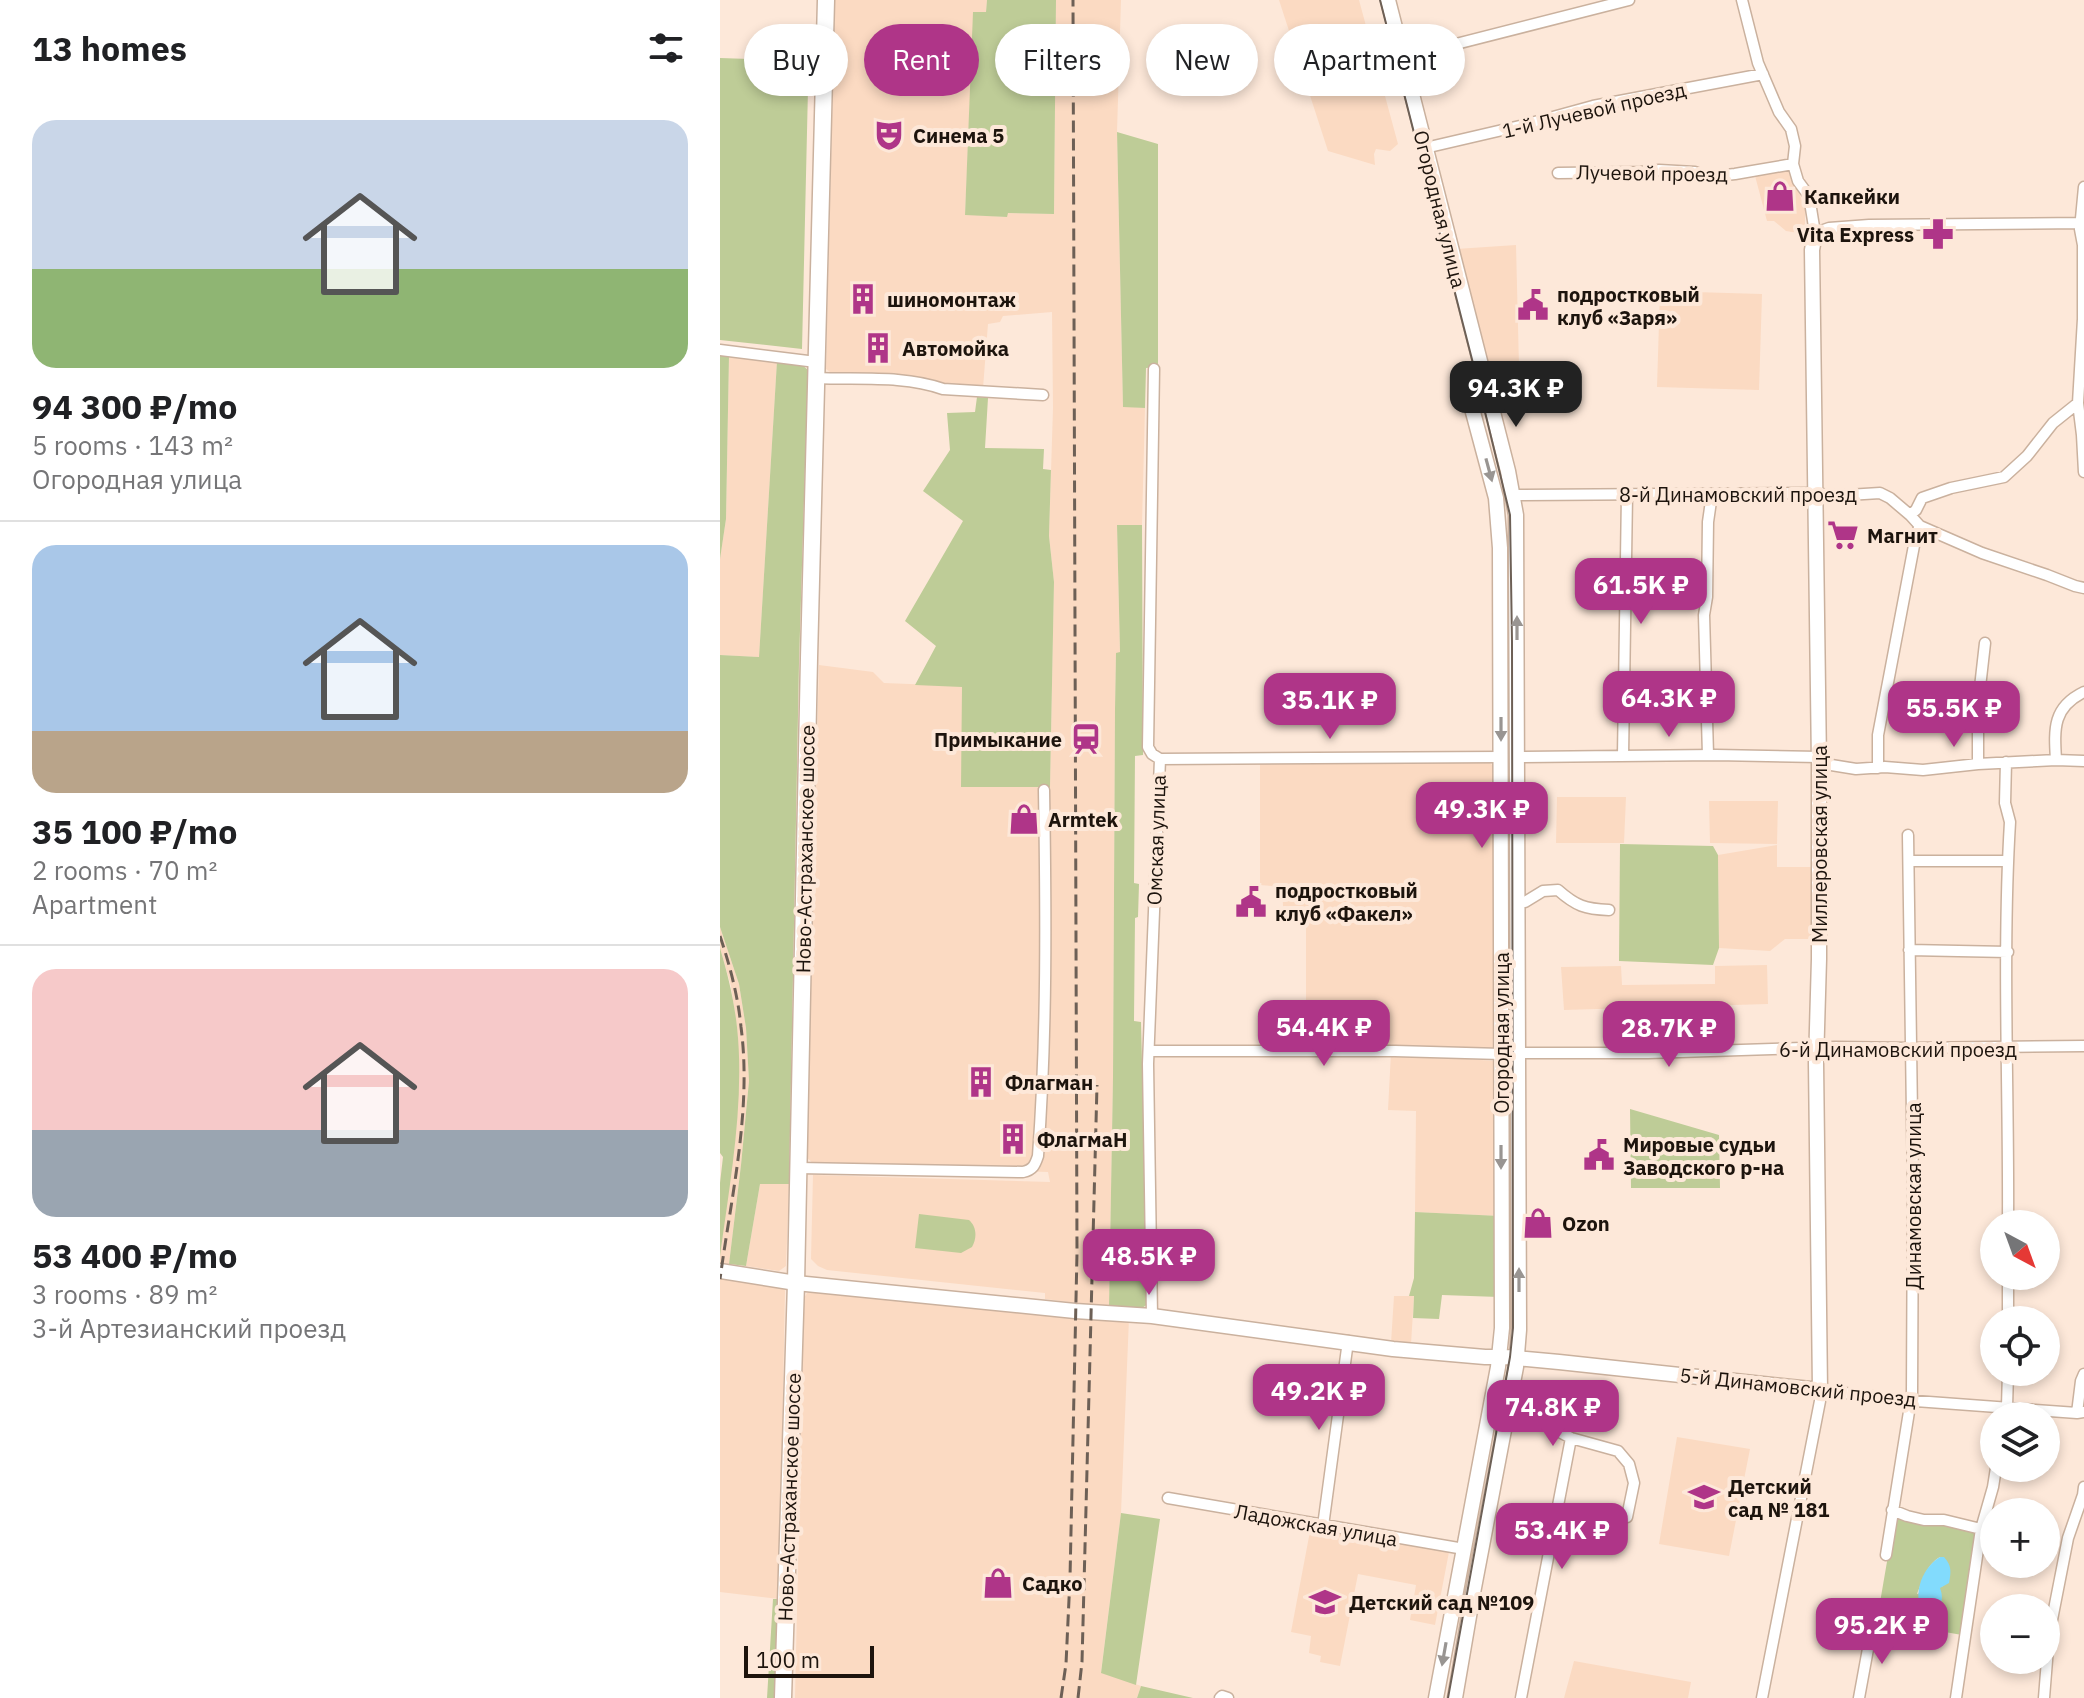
<!DOCTYPE html>
<html lang="en">
<head>
<meta charset="utf-8">
<style>
  body { margin:0; font-family:"IBM Plex Sans",sans-serif; background:#f2f2f2; color:#202124; height:100vh; display:flex; flex-direction:column; font-size:30px; white-space:nowrap }
  * { box-sizing:border-box; margin:0 }
  p { font-size:26px; color:#757577 }
  .icon { flex:none; width:44px; height:44px; fill:none; stroke:currentColor; stroke-width:2; stroke-linecap:round; stroke-linejoin:round }
  .map { position:relative; flex:1; overflow:hidden }
  .drawer { display:flex; flex-direction:column; background:#fff; width:720px }
  .drawer>* { flex:none }
  .banner { position:absolute; left:24px; top:24px; width:760px; height:72px; display:flex; gap:16px }
  .needle { width:52px; rotate:139deg }
  .tools { position:absolute; left:1260px; top:1210px; display:grid; gap:16px }
  .tools a { display:grid; place-items:center; width:80px; height:80px; border-radius:50%; background:#fff; box-shadow:0 4px 12px #0003; font-size:40px }
  .scale { position:absolute; left:24px; bottom:20px; width:130px; box-sizing:border-box; padding-left:8px; border:4px solid #1d140d; border-top:0; font-size:22px; line-height:28px; white-space:nowrap; color:#1d140d; -webkit-text-stroke:6px #fde8d9; paint-order:stroke }
  .price { position:absolute; translate:-50% -68px; padding:0 18px; border-radius:16px; background:#af3588; color:#fff; font-size:26px; line-height:52px; filter:drop-shadow(0 2px 4px #0008) }
  .price::after { content:''; position:absolute; left:50%; top:48px; width:24px; height:18px; margin-left:-12px; background:inherit; clip-path:polygon(0 0,100% 0,50% 100%) }
  .price.active { background:#222; color:#fff }
  ul { padding:0; list-style:none }
  li { display:grid; align-content:center; gap:16px; height:424px; padding:0 32px }
  li+li { border-top:2px solid #e0e0e0 }
  li span { display:grid; place-items:center; height:248px; border-radius:24px; color:#555 }
  li>.icon { margin-inline-start:auto }
  span .icon { width:144px; height:144px; fill:#fffc; stroke-width:1 }
  li b { font-size:34px }
  h2 { display:flex; justify-content:space-between; align-items:center; height:96px; padding:0 32px; font-size:34px }
  .pill { padding:0 28px; border-radius:36px; background:#fff; box-shadow:0 4px 12px #0003; font-size:28px; line-height:72px }
  .pill.active { background:#af3588; color:#fff }
  main { display:flex; flex:1; min-height:0 }
  .map>svg:first-child { display:block }
</style>
</head>
<body>
<main>
<section class="drawer">
<h2>13 homes<svg class="icon" aria-label="filters" viewBox="0 0 24 24"><path d="M4 7h16M4 17h16"/><circle cx="9" cy="7" r="2"/><circle cx="15" cy="17" r="2"/></svg></h2>
<ul>
<li><span style="background:linear-gradient(#c9d6e8 60%,#8fb573 0)"><svg class="icon" aria-label="home" viewBox="0 0 24 24"><path d="M3 11l9-7 9 7M6 9v11h12V9"/></svg></span><div><b>94 300 ₽/mo</b><p>5 rooms · 143 m²</p><p>Огородная улица</p></div></li>
<li><span style="background:linear-gradient(#a9c7e8 75%,#b9a48a 0)"><svg class="icon" aria-label="home" viewBox="0 0 24 24"><path d="M3 11l9-7 9 7M6 9v11h12V9"/></svg></span><div><b>35 100 ₽/mo</b><p>2 rooms · 70 m²</p><p>Apartment</p></div></li>
<li><span style="background:linear-gradient(#f6c9c9 65%,#9aa5b1 0)"><svg class="icon" aria-label="home" viewBox="0 0 24 24"><path d="M3 11l9-7 9 7M6 9v11h12V9"/></svg></span><div><b>53 400 ₽/mo</b><p>3 rooms · 89 m²</p><p>3-й Артезианский проезд</p></div></li>
</ul>
</section>
<div class="map">
<svg width="1364" height="1698" viewBox="0 0 1364 1698">
  <rect width="100%" height="100%" fill="#fde8d9"/>
  <path fill="#fbdac2" d="M115,0h152l-1,12h-12l-9,202 41,3 1,-4 47,1 2,-214h65l-4,132 6,274 22,2 -3,117h-25l3,128h-4l-1,56 -2,368 -4,230 -64,-8v-6l-218,-23 -9,-4 -7,-7 2,-84 237,7 -2,-10 -233,-7 -9,-8 13,-492 54,7 11,11 78,3v100h88l4,-204 -5,-46 4,-128 -1,-96 -49,4 -3,6 -12,2 -5,64 -149,-13 -8,-6z
    M559,0h80l39,144 -8,7 -14,-2 -2,5 1,11 -47,-14z
    M1066,170l5,3 14,35v26l-19,-3 -12,-10h-7l-13,-49z
    M796,245l3,122 -32,5 -31,-123z
    M940,291l102,3 -3,96 -102,-3z
    M9,356l48,5 -18,296 -39,-2v-96l6,-40z
    M540,762l230,1 4,4 2,278 -2,4 -188,-2v-123h-22l-2,-37 -22,-2z
    M837,797h69l-2,46h-68z
    M989,801h69l-1,43 -67,-1z
    M1057,845v22h37l-1,72h-28l-15,12 -51,-3 -1,-93z
    M0,927l19,57 7,44 3,53 -8,84 -12,99 -9,-1v-7l15,-135 4,-40 -2,-52 -6,-43 -11,-38z
    M1047,965l1,39 -204,6 -3,-43 60,-1 1,19 93,-1v-18z
    M671,1053l102,8 2,3 5,152 -85,-4 1,-101 -28,-1z
    M40,1184h29l-3,82 -7,5 -33,-5z
    M0,1276l64,11 1,4 -6,308 -59,-7z
    M94,1290l315,28 -8,195 -20,159 40,14 -4,12h-342l9,-400 3,-5z
    M674,1296h20l-3,48 -20,-1z
    M957,1437l73,12 -21,107 -70,-12z
    M591,1526l138,26 -14,73 -25,-5 6,-35 -58,-11 -18,92 -20,-4 1,-6 -12,-3 2,-17 -20,-4z
    M854,1661l117,21 -3,16h-124z"/>
  <path fill="#becc97" fill-rule="evenodd" d="M267,0h69l-2,214 -46,-1 -1,4 -42,-2 8,-203h13z
    M66,44l23,1 -7,304 -82,-9v-282l61,2z
    M397,132l41,12v223l-12,1 -1,40 -22,-1z
    M0,355l9,1 -3,163 -6,40z
    M57,361l24,3 7,6 -9,293 -10,521h-29l-14,82 -17,-2 12,-99 8,-84 -3,-53 -7,-44 -19,-57v-272l39,2z
    M257,397l11,1 -3,50 59,1 -1,20 8,1 -2,66 5,46 -4,205h-89l1,-100 -47,-2 21,-39 -31,-25 58,-100 -40,-30 27,-41 -3,-37 28,-1z
    M397,525h25l1,230 -8,1 -1,127 5,1 -1,33 -3,1 -1,103 7,1 7,282 -9,6 -30,-3 4,-230 2,-368 1,-56 4,-1z
    M900,844l93,2 5,9 1,93 -6,17 -94,-4z
    M0,948c8,27 14,52 17,79 8,74 -7,155 -17,229v-73l3,-26 -3,-4z
    M910,1109l89,26 1,53h-89z
    M695,1212l85,4 -1,81 -57,-2 -3,24 -26,-1 1,-22h-5l5,-18z
    M199,1214l50,6c8,7 8,18 3,27l-11,6 -46,-5z
    M401,1513l39,6 -24,166 -35,-12z
    M1175,1515l49,6 33,12 -15,102 -85,-15zM1220,1557l3,29 -26,8c6,-14 9,-29 23,-37z
    M53,1599h6l-4,99h-8z
    M421,1686l52,12h-56z"/>
  <path fill="#82dbfd" d="M1220,1557h4c8,9 7,15 5,26l-9,5c5,14 0,19 -12,29 -19,-16 -7,-49 12,-60z"/>
  <g fill="none" stroke-linecap="round" stroke-linejoin="round">
    <defs>
      <path id="minor" d="M1022,0l16,63 21,49 12,17 4,17 -2,18 5,17 11,15 6,37 14,-5 40,-3 215,-2
        M681,58l228,-58
        M705,148l99,-23 69,-19 170,-32
        M838,173l83,-1 18,-2 36,2 12,5 28,-3 58,-10
        M1364,187l-4,42 3,16v74l-5,84 4,32 2,37
        M0,350l96,12
        M96,378c42,2 87,-3 127,11l100,6
        M793,495l303,-2 16,3 48,-3 10,5 20,17 10,11 62,27 65,22 28,11 9,2
        M1190,515l6,-5 6,-12 29,-10 53,-11 23,-21 26,-33 25,-20
        M988,755l-4,-140 3,-18 1,-75 4,-28
        M903,756l4,-262
        M797,757l199,-2 103,2
        M440,759l341,-2
        M1336,760c-2,-32 -3,-53 28,-68
        M1286,762l-1,41 5,19c-8,134 -1,268 -2,402
        M1099,763l37,6 29,-2 38,3 55,-6 78,-4 28,1
        M1258,764v-59l7,-62
        M1158,768v-33l38,-200 4,-9
        M1189,861h98
        M799,902h6l18,-11 15,-1c18,16 27,19 51,20
        M1189,950l99,2
        M429,1051h246l106,3
        M799,1053h129l187,-6 77,1 172,-2
        M78,1168l225,4c10,-2 12,-7 15,-16 9,-122 8,-243 6,-366
        M1288,1276v44
        M432,1316l-4,-252 12,-305 -8,-5 -4,-7 6,-378
        M1287,1407l1,-35
        M1357,1413l4,-32 3,-7
        M785,1415l38,8 28,15 47,13 11,13 5,19 -7,34
        M448,1498l296,51
        M1172,1510l15,6 17,4h20l37,9
        M603,1526l25,-185
        M1166,1555l26,-162 1,-208 -5,-350
        M500,1698l2,-2 6,2
        M801,1698l50,-260
        M1042,1698l58,-297v-11l82,10 175,13 7,-1
        M1139,1698l13,-71
        M1236,1698l25,-169 12,-42 3,-19
        M1324,1698l5,-63 19,-97 15,-43 1,-8"/>
      <path id="tertiary" d="M668,0l120,471 8,44 3,815 -3,37 -43,226 -18,105
        M0,1271l76,12 279,28 77,5 241,33 92,8h21l53,5 261,28 -4,-327 3,-104v-196l-7,-513 3,-17
        M716,1698l62,-331 4,-39 -2,-780 -4,-50 -26,-97c-1,-14 -1,-21 11,-30"/>
      <path id="primary" d="M63,1698l13,-415 13,-625 17,-658"/>
    </defs>
    <use href="#minor" stroke="#cab19e" stroke-width="13"/>
    <use href="#tertiary" stroke="#cab19e" stroke-width="17"/>
    <use href="#primary" stroke="#cab19e" stroke-width="19"/>
    <use href="#minor" stroke="#fff" stroke-width="10"/>
    <use href="#tertiary" stroke="#fff" stroke-width="14"/>
    <use href="#primary" stroke="#fff" stroke-width="16"/>
    <path stroke="#6d6056" stroke-width="2" d="M660,0l96,375 34,140 2,127 1,686 -3,29 -62,341"/>
    <path stroke="#6d6056" stroke-width="3" stroke-dasharray="12 6" stroke-linecap="butt" d="M0,936c10,30 18,60 21,91 11,83 -10,170 -21,252
      M341,1698l5,-34 4,-86 7,-325 -4,-1253
      M358,1698l4,-36 15,-577"/>
  </g>
  <defs><path id="oneway-solid" d="M-6-.8H1V-3.2L6.5 0L1 3.2V.8H-6Z" transform="scale(2)"/></defs>
  <g fill="#999592">
    <use href="#oneway-solid" transform="translate(769 470) rotate(75)"/>
    <use href="#oneway-solid" transform="translate(797 628) rotate(-90)"/>
    <use href="#oneway-solid" transform="translate(781 729) rotate(90)"/>
    <use href="#oneway-solid" transform="translate(781 1157) rotate(90)"/>
    <use href="#oneway-solid" transform="translate(799 1280) rotate(-90)"/>
    <use href="#oneway-solid" transform="translate(724 1654) rotate(100)"/>
  </g>
  <defs>
    <symbol id="theatre-bare" viewBox="-9 -9 18 18"><path d="M-5-5.5Q0-4 5-5.5V0Q5 5 0 6Q-5 5-5 0ZM-3.3-2.5H-1v1.5H-3.3ZM1-2.5H3.3v1.5H1ZM-2.8 1Q0 5.5 2.8 1Z" fill="#af3588" stroke="#fde8d9" stroke-width="2.5" paint-order="stroke"/></symbol>
    <symbol id="shop-bare" viewBox="-9 -9 18 18"><path d="M-5-2.5h2.3a2.7 3.5 0 0 1 5.4 0H5L5.5 6h-11ZM-1.5-2.5h3a1.5 2.3 0 0 0-3 0Z" fill="#af3588" stroke="#fde8d9" stroke-width="2.5" paint-order="stroke"/></symbol>
    <symbol id="pharmacy-bare" viewBox="-9 -9 18 18"><path d="M-2-6h4v4h4v4h-4v4h-4v-4h-4v-4h4Z" fill="#af3588" stroke="#fde8d9" stroke-width="2.5" paint-order="stroke"/></symbol>
    <symbol id="building-bare" viewBox="-9 -9 18 18"><path d="M-4-6H4V6H1V3H-1V6H-4ZM-2.5-4.3h1.7v1.8h-1.7ZM.8-4.3h1.7v1.8H.8ZM-2.5-1h1.7V.8h-1.7ZM.8-1h1.7V.8H.8Z" fill="#af3588" stroke="#fde8d9" stroke-width="2.5" paint-order="stroke"/></symbol>
    <symbol id="civic-bare" viewBox="-9 -9 18 18"><path d="M-.6-6.5H3V-4.5H.6V-3L4-1V1h2V6H-6V1h2V-1L-.6-3ZM-1.2 2.5V6h2.4V2.5Z" fill="#af3588" stroke="#fde8d9" stroke-width="2.5" paint-order="stroke"/></symbol>
    <symbol id="supermarket-bare" viewBox="-9 -9 18 18"><path d="M-6-5.5h2.5l.6 2H6L4.5 2H-2.5L-4.4-4H-6ZM-1.5 3.2a1.3 1.3 0 1 0 .1 0ZM3 3.2a1.3 1.3 0 1 0 .1 0Z" fill="#af3588" stroke="#fde8d9" stroke-width="2.5" paint-order="stroke"/></symbol>
    <symbol id="station-bare" viewBox="-9 -9 18 18"><path d="M-3-6H3Q5-6 5-4V2Q5 4 3 4L4.5 6H3L1.5 4h-3L-3 6H-4.5L-3 4Q-5 4-5 2V-4Q-5-6-3-6ZM-3.5-4v3h7v-3ZM-3.5 1v1.5H-2V1ZM2 1v1.5H3.5V1Z" fill="#af3588" stroke="#fde8d9" stroke-width="2.5" paint-order="stroke"/></symbol>
    <symbol id="school-bare" viewBox="-9 -9 18 18"><path d="M0-5L7-2L0 1L-7-2ZM-4 1L0 2.5L4 1V4Q0 6-4 4Z" fill="#af3588" stroke="#fde8d9" stroke-width="2.5" paint-order="stroke"/></symbol>
  </defs>
  <g fill-rule="evenodd">
    <use href="#theatre-bare" x="147" y="113" width="44" height="44"/>
    <use href="#shop-bare" x="1038" y="174" width="44" height="44"/>
    <use href="#pharmacy-bare" x="1196" y="212" width="44" height="44"/>
    <use href="#building-bare" x="121" y="277" width="44" height="44"/>
    <use href="#civic-bare" x="791" y="283" width="44" height="44"/>
    <use href="#building-bare" x="136" y="326" width="44" height="44"/>
    <use href="#supermarket-bare" x="1101" y="513" width="44" height="44"/>
    <use href="#station-bare" x="344" y="717" width="44" height="44"/>
    <use href="#shop-bare" x="282" y="797" width="44" height="44"/>
    <use href="#civic-bare" x="509" y="880" width="44" height="44"/>
    <use href="#building-bare" x="239" y="1060" width="44" height="44"/>
    <use href="#building-bare" x="271" y="1117" width="44" height="44"/>
    <use href="#civic-bare" x="857" y="1133" width="44" height="44"/>
    <use href="#shop-bare" x="796" y="1201" width="44" height="44"/>
    <use href="#school-bare" x="962" y="1475" width="44" height="44"/>
    <use href="#shop-bare" x="256" y="1561" width="44" height="44"/>
    <use href="#school-bare" x="583" y="1580" width="44" height="44"/>
  </g>
  <g text-anchor="middle" dominant-baseline="central" stroke-width="8" stroke-linejoin="round" paint-order="stroke">
    <g font-size="20" fill="#1d140d" stroke="#fde8d9">
      <text transform="translate(874 110) rotate(-13)">1-й Лучевой проезд</text>
      <text transform="translate(932 173) rotate(1)">Лучевой проезд</text>
      <text transform="translate(720 209) rotate(76)">Огородная улица</text>
      <text x="1018" y="494">8-й Динамовский проезд</text>
      <text transform="translate(436 840) rotate(-88)">Омская улица</text>
      <text transform="translate(1099 844) rotate(-90)">Миллеровская улица</text>
      <text transform="translate(85 849) rotate(-89)">Ново-Астраханское шоссе</text>
      <text transform="translate(781 1033) rotate(-90)">Огородная улица</text>
      <text x="1178" y="1049">6-й Динамовский проезд</text>
      <text transform="translate(1193 1196) rotate(-90)">Динамовская улица</text>
      <text transform="translate(1078 1387) rotate(6)">5-й Динамовский проезд</text>
      <text transform="translate(69 1497) rotate(-88)">Ново-Астраханское шоссе</text>
      <text transform="translate(596 1525) rotate(10)">Ладожская улица</text>
    </g>
    <g font-size="20" font-weight="bold" fill="#1d140d" stroke="#fde8d9" text-anchor="start">
      <text x="193" y="135">Синема 5</text>
      <text x="1084" y="196">Капкейки</text>
      <text x="1194" y="234" text-anchor="end">Vita Express</text>
      <text x="837" y="294">подростковый<tspan x="837" dy="23">клуб «Заря»</tspan></text>
      <text x="167" y="299">шиномонтаж</text>
      <text x="182" y="348">Автомойка</text>
      <text x="1147" y="535">Магнит</text>
      <text x="342" y="739" text-anchor="end">Примыкание</text>
      <text x="328" y="819">Armtek</text>
      <text x="555" y="890">подростковый<tspan x="555" dy="23">клуб «Факел»</tspan></text>
      <text x="285" y="1082">Флагман</text>
      <text x="317" y="1139">ФлагмаН</text>
      <text x="903" y="1144">Мировые судьи<tspan x="903" dy="23">Заводского р-на</tspan></text>
      <text x="842" y="1223">Ozon</text>
      <text x="1008" y="1486">Детский<tspan x="1008" dy="23">сад № 181</tspan></text>
      <text x="302" y="1583">Садко</text>
      <text x="629" y="1602">Детский сад №109</text>
    </g>
  </g>
</svg>
<div class="tools">
<a><svg class="needle" viewBox="-14 -14 28 28"><path d="M0-13l5 13h-10z" fill="#e53935"/><path d="M0 13l5-13h-10z" fill="#757577"/></svg></a>
<a><svg class="icon" aria-label="locate" viewBox="0 0 24 24"><circle cx="12" cy="12" r="6"/><path d="M12 2v4M12 18v4M2 12h4M18 12h4"/></svg></a>
<a><svg class="icon" aria-label="layers" viewBox="0 0 24 24"><path d="M12 4l9 5-9 5-9-5zM3 14l9 5 9-5"/></svg></a>
<a>+</a>
<a>−</a>
</div>
<div class="scale">100 m</div>
<b class="price active" style="left:796px;top:429px">94.3K ₽</b>
<b class="price" style="left:921px;top:626px">61.5K ₽</b>
<b class="price" style="left:949px;top:739px">64.3K ₽</b>
<b class="price" style="left:610px;top:741px">35.1K ₽</b>
<b class="price" style="left:1234px;top:749px">55.5K ₽</b>
<b class="price" style="left:762px;top:850px">49.3K ₽</b>
<b class="price" style="left:604px;top:1068px">54.4K ₽</b>
<b class="price" style="left:949px;top:1069px">28.7K ₽</b>
<b class="price" style="left:429px;top:1297px">48.5K ₽</b>
<b class="price" style="left:599px;top:1432px">49.2K ₽</b>
<b class="price" style="left:833px;top:1448px">74.8K ₽</b>
<b class="price" style="left:842px;top:1571px">53.4K ₽</b>
<b class="price" style="left:1162px;top:1666px">95.2K ₽</b>
<div class="banner">
<a class="pill">Buy</a>
<a class="pill active">Rent</a>
<a class="pill">Filters</a>
<a class="pill">New</a>
<a class="pill">Apartment</a>
</div>
</div>
</main>
</body>
</html>
